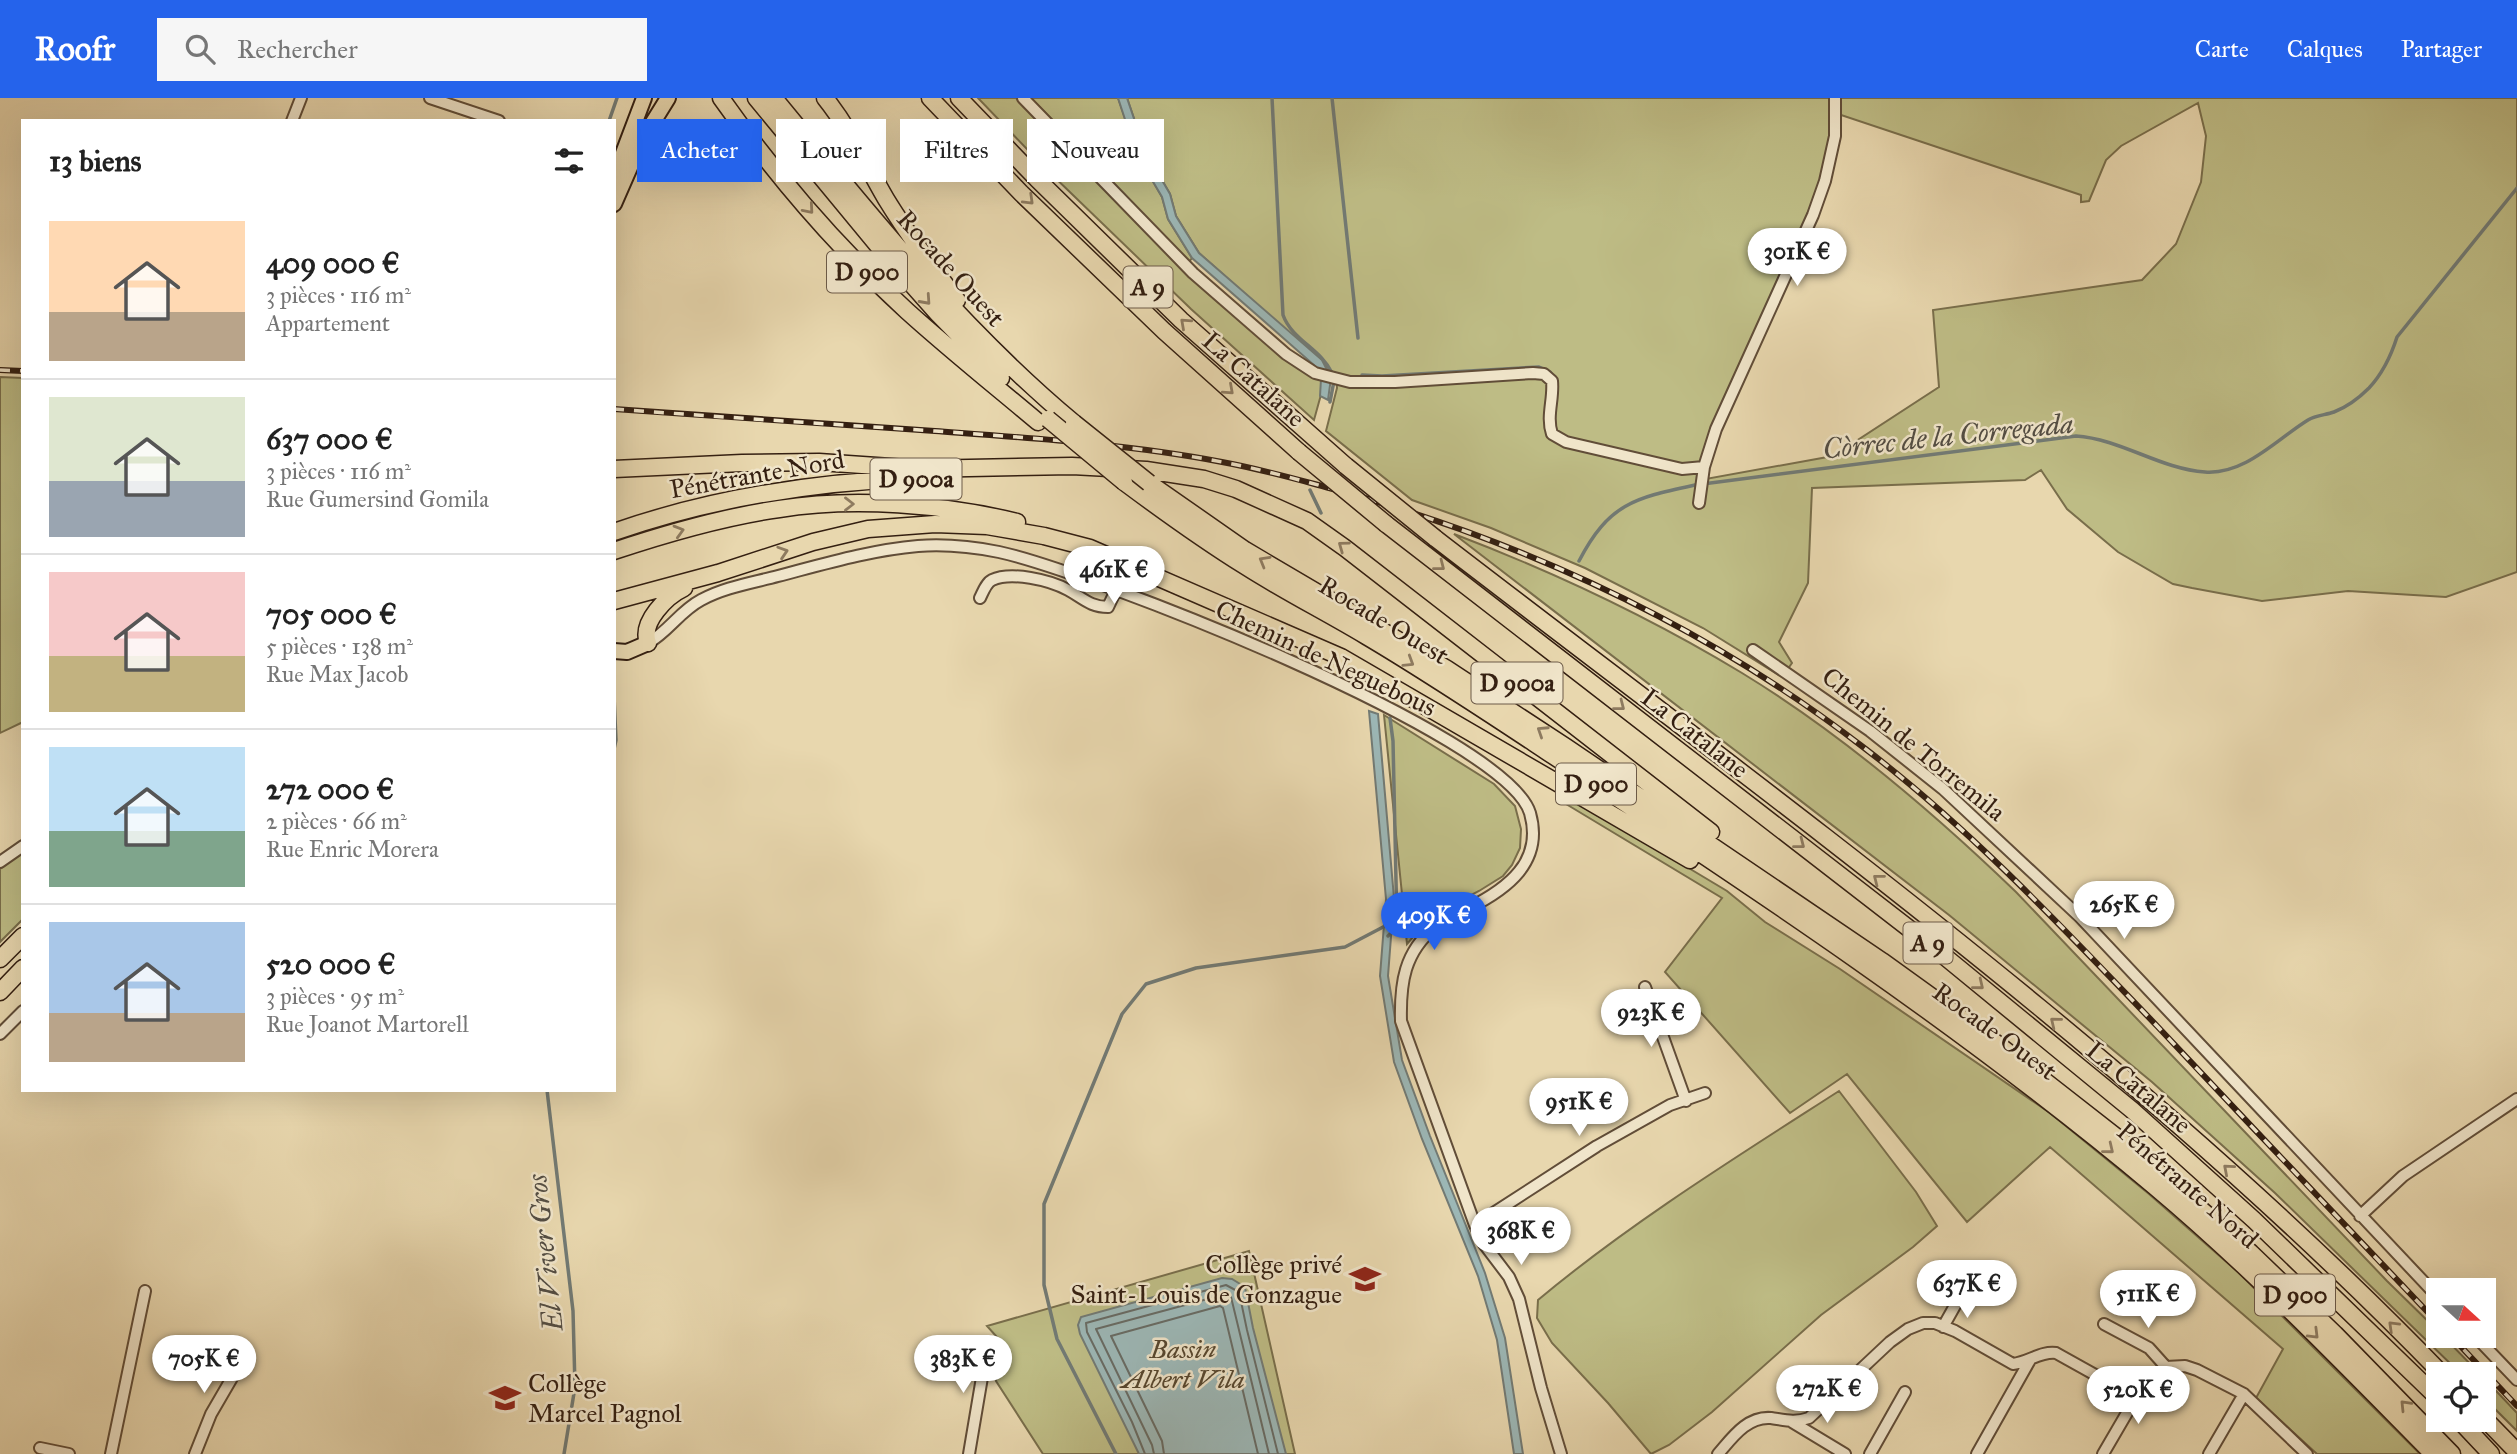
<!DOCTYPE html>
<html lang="fr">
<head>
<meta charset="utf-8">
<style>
  body { margin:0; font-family:"IM FELL Great Primer",serif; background:#f6f6f6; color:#222; height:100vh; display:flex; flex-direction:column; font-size:26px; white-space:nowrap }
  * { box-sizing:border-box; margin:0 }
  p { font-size:23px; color:#767676 }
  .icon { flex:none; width:38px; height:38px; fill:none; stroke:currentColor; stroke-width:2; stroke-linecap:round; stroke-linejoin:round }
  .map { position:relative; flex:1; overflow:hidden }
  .side { position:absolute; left:21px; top:21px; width:595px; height:973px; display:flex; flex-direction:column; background:#fff; border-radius:0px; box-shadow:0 7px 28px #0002 }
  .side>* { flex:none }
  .guide { position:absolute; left:637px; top:21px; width:665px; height:63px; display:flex; gap:14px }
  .needle { width:46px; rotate:111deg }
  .tools { position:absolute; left:2426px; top:1180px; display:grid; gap:14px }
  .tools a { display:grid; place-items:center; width:70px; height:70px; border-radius:0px; background:#fff; box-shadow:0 7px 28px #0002; font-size:35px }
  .price { position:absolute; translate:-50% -60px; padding:0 16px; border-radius:24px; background:#fff; color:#222; font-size:23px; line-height:46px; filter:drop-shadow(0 2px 4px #0008) }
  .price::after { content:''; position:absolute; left:50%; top:42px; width:21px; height:16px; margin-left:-10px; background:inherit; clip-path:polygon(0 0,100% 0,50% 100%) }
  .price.on { background:#2563eb; color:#fff }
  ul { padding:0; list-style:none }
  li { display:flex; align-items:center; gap:21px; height:175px; padding:0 28px }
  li+li { border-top:2px solid #e0e0e0 }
  li span { display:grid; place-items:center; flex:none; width:196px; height:140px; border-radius:0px; color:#555 }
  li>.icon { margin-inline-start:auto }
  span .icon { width:84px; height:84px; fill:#fffc; stroke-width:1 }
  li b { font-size:30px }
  h2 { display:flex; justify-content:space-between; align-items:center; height:84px; padding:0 28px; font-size:30px }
  .chip { padding:0 24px; border-radius:0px; background:#fff; box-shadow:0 7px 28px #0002; font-size:24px; line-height:63px }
  .chip.on { background:#2563eb; color:#fff }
  header { display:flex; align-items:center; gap:42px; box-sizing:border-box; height:98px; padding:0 35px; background:#2563eb; color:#fff }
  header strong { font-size:33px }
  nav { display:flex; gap:38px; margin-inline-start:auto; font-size:24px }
  .search { width:490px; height:63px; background:#f6f6f6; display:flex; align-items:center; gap:18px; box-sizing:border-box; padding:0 24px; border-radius:0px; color:#767676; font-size:26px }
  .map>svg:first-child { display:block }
</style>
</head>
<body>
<header>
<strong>Roofr</strong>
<div class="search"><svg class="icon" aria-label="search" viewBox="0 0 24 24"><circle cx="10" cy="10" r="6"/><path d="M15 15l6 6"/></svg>Rechercher</div>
<nav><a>Carte</a><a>Calques</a><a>Partager</a></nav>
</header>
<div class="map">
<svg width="2517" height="1356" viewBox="0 0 2517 1356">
  <rect width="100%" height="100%" fill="#e8d7ae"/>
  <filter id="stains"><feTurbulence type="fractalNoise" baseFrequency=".00286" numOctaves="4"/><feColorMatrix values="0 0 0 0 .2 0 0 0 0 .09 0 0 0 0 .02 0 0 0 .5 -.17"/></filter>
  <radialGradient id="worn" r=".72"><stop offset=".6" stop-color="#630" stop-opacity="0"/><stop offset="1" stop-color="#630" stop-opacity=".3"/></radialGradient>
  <path fill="#bebc85" stroke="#796e4b" stroke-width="2" d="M978,0h38l166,171 92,81 47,29 1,12 -8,29 -123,-111 -145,-140z
    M1031,0h87l19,55 25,44 6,22 24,39 -3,4z
    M1127,0h702l1,38 -10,44 -12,33 -97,214 -12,39 7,13 127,-23 106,-69 -6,-77 209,-30 34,-36 25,-62 5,-46 -8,-33 -77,43 -15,14 -17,41 -8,1v-7l-240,-80 -3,-17h679v474l-71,25 -98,-6 -86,10 -70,-13 -19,-4 -55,-32 -51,-43 -26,-39 -16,10 -213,8 -4,95 -29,59 13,21 -10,14 -79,-49 -118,-60 -94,-40 -79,-28 -86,-69 11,-43 -1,-13 -137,-122 -23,-37 -6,-22 -25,-43z
    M0,279l23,1v344l-23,11z
    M1454,436c100,38 197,84 288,139 100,61 190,138 274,219l371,389 51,50v4h4l38,39h-19l-186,-181 -123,-111 -203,-167z
    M1384,617l110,69 21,22 6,23 -1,19 -8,17 -9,11 -24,15 -48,25 -24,28z
    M1570,699l157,94 38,31 75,47 210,144 99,81 90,79 181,181h-103l-61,-56 27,-49 -233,-202 -83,75 -120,-148 -57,39 -125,-141 57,-74 -156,-94z
    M23,753v68l-23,23v-73z
    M1839,993l77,101 21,34 -24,21 -92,68 -109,97 -43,33 -18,9 -43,-51 -56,-60 -15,-25 1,-18c92,-77 200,-144 301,-209z
    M1249,1153l46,203h-252l-47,-73 9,-35 -18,-20z
    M2483,1279l34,36v18l-34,-34z"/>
  <path fill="#9cb7b6" stroke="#727a74" stroke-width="2" d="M1118,0h9l18,53 25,43 6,22 23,37 123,107 9,18 -3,22 -8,-4 1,-17 -7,-14 -122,-107 -24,-39 -6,-22 -26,-44z
    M1369,613l9,3 16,184 -6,78 14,84 28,76 55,137 20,65 18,116h-9l-17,-114 -19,-64 -56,-137 -28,-77 -14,-86 6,-77z
    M1222,1180l10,1 13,8 8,41 33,126h-147l-59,-120 -2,-9 3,-8z"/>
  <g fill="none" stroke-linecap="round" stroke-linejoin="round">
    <path stroke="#686b64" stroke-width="2" d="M1145,1356l-13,-32 -45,-90 -1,-9 140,-38 13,7 8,38 31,124
      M1154,1356l-2,-9 -56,-116 130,-35 5,3 38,157
      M1164,1356l-2,-13 -51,-105 109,-30 3,2 35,146"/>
    <path stroke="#727a74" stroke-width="3.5" d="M1272,0l11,217c9,25 38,34 49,58
      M1332,0l26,240
      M609,23l8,-23
      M1362,277l20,1 157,-9 11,5 3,5
      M1330,304l4,-21
      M1310,392l11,23
      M1579,463c30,-58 56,-63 116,-76l381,-49c45,3 84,33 129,36 40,3 72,-33 103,-52 8,-5 18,-5 26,-8 13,-5 25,-14 35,-24 14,-15 22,-32 28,-51l120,-149
      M614,598l2,44 -2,9
      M1388,838l9,-9 -4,-186 -3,-23
      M547,992l26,221 2,76 -11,67
      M1116,1356l-59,-115 -13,-54v-81l78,-190 24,-30 50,-16 149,-21 40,-21"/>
    <defs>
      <path id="minor" d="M430,0l69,23
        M1023,0l170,175 93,81 29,19 35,9h45l138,-9 11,1 8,7c2,18 -6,35 0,53l14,8 116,27 22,-2
        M292,23l9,-23
        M1699,405l5,-36 12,-38 97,-214 12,-34 10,-45v-38
        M980,500c3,-6 6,-15 12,-18 19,-9 58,0 76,10 15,8 22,17 40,17l8,-17
        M648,545c20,-11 32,-32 53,-43 24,-13 51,-17 77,-24 46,-12 93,-26 140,-30 26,-2 56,1 81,6 88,19 507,182 531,261 14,49 -23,76 -61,95 -10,6 -24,10 -33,18 -32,26 -36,57 -35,95l74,204 9,19 25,33 10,22 22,89 20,66
        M1753,552l117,81 73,58 137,128 358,380
        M0,764l23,-16
        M1645,889l41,114
        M0,936l23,-23
        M2360,1118l43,-40 114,-77
        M1475,1127l122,-79 73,-41 35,-12
        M2104,1226l45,24 17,19
        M1943,1229l28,-50
        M2474,1237l43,45
        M1792,1324l53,32
        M40,1350l29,6
        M111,1356l34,-163
        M195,1356l16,-40 36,-62
        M969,1356l19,-112
        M1718,1356c14,-16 29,-38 53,-36 14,2 24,5 38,0l81,-76 18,-13 15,-6h12l20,8 58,33c16,-2 28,-13 43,-11l61,34 14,2 14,-7 21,-15 19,-1 12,4 47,24 63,60
        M1870,1356l35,-62
        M1977,1356l53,-94
        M2103,1356l42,-72
        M2209,1356l35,-60"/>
      <path id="major" d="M614,79l30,-79
        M614,106l28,-64 26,-42
        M614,553l13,1 21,-9"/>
      <path id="highway" d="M721,0c54,77 116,149 186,213 42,38 87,74 131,111
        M756,0l128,155 54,61 63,64
        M774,0c94,115 186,230 300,325
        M825,0c25,31 41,67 61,101 22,36 46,68 71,101
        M930,0l91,95 143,138 135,121
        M959,0l78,81 144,141 165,146
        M614,371l128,-6 77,-1 101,7 152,-3 74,4 58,9 32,10 71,32 38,27 366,284
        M1124,384c39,29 79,58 121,84 39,25 81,46 121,70 61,36 121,76 180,115 207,136 418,276 608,435 99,83 188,176 279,268
        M1149,385l96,67 202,119 119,78 316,214 118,85 128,100 123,107 84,81 117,120
        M1386,426l552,427 194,159 122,110 184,178
        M614,434c100,-35 201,-50 305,-54
        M1435,440c345,266 703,522 1007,836
        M614,453c54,-18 109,-34 165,-42 74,-12 165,-5 238,13
        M614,503l104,-28 95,-31 55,-13 67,-5 52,2 57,10 46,12 251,109 349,203
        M648,545c-8,-21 19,-47 36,-55
        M0,861l23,-23
        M0,894l23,-24
        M2483,1319l34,35
        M2458,1321l33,35"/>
    </defs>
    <use href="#minor" stroke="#614d38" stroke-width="14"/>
    <use href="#major" stroke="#341f11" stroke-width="18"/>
    <use href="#highway" stroke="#341f11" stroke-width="19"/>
    <use href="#minor" stroke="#f0e5ca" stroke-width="10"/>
    <use href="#major" stroke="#e8d7ae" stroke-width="14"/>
    <use href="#highway" stroke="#e8d7ae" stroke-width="16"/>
    <defs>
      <path id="rail" d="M0,272l23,1
        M614,311c107,8 214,15 321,22 96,7 193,13 287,31 39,7 77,18 115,28 190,53 369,136 526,257 108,82 201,182 295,280 93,99 186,197 280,296
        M2450,1237l67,71"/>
    </defs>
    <use href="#rail" stroke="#341f11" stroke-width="6"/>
    <use href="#rail" stroke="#f0e5ca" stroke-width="3.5" stroke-dasharray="10" stroke-linecap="butt"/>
    <defs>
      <path id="highway-bridge" d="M1048,321l76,63
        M1074,325l75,60
        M1299,354l87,72
        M1346,368l89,72"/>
    </defs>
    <use href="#highway-bridge" stroke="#341f11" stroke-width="19" stroke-linecap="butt"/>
    <use href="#highway-bridge" stroke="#e8d7ae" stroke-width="16"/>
  </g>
  <defs><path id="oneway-chevron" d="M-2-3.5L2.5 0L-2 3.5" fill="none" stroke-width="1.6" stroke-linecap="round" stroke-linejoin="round" transform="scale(1.75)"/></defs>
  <g stroke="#8e7b60">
    <use href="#oneway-chevron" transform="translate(1029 102) rotate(44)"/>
    <use href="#oneway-chevron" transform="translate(809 111) rotate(49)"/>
    <use href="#oneway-chevron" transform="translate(926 202) rotate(48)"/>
    <use href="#oneway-chevron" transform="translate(1185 225) rotate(-138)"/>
    <use href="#oneway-chevron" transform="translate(1229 292) rotate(42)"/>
    <use href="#oneway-chevron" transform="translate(849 406)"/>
    <use href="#oneway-chevron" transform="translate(679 433) rotate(-16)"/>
    <use href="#oneway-chevron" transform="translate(1343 448) rotate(-144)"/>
    <use href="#oneway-chevron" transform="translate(783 454) rotate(-18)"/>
    <use href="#oneway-chevron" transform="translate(1264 463) rotate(-150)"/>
    <use href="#oneway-chevron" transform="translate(1440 468) rotate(38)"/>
    <use href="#oneway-chevron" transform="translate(1409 564) rotate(32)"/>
    <use href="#oneway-chevron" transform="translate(1620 608) rotate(38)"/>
    <use href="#oneway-chevron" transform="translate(1542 633) rotate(-147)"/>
    <use href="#oneway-chevron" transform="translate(1800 746) rotate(38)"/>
    <use href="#oneway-chevron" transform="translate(1878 781) rotate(-142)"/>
    <use href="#oneway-chevron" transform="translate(1979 887) rotate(39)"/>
    <use href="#oneway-chevron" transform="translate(2055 924) rotate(-141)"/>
    <use href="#oneway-chevron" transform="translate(2109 1051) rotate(39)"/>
    <use href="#oneway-chevron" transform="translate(2228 1071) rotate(-139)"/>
    <use href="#oneway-chevron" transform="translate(2393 1228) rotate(-136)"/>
    <use href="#oneway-chevron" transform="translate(2314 1236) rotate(45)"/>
    <use href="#oneway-chevron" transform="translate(2405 1307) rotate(-134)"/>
  </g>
  <defs>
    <symbol id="school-bare" viewBox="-9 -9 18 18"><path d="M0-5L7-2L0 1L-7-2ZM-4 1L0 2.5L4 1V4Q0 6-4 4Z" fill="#8f2418" stroke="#f0e5ca" stroke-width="2.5" paint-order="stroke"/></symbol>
  </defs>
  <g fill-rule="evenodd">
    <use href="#school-bare" x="1343" y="1159" width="44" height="44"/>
    <use href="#school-bare" x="483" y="1278" width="44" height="44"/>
  </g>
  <g text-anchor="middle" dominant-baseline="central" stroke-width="5" stroke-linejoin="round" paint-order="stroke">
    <g fill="#f0e5ca" stroke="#6c5a48" stroke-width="2">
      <rect x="827" y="153.5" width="80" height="41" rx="5"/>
      <rect x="1123.5" y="168.5" width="49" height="41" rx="5"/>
      <rect x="870.5" y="360.5" width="91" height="41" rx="5"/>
      <rect x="1471.5" y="564.5" width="91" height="41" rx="5"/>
      <rect x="1556" y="665.5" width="80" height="41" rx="5"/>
      <rect x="1903.5" y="824.5" width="49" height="41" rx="5"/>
      <rect x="2255" y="1176.5" width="80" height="41" rx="5"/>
    </g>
    <g font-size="24" font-weight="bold" fill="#341f11">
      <text x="867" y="174">D 900</text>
      <text x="1148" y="189">A 9</text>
      <text x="916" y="381">D 900a</text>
      <text x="1517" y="585">D 900a</text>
      <text x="1596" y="686">D 900</text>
      <text x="1928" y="845">A 9</text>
      <text x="2295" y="1197">D 900</text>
    </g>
    <g font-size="26" fill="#341f11" stroke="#f0e5ca">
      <text transform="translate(951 170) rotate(48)">Rocade Ouest</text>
      <text transform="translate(1254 281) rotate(42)">La Catalane</text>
      <text transform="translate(757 376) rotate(-10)">Pénétrante Nord</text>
      <text transform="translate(1384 522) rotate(31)">Rocade Ouest</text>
      <text transform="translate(1326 560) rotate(25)">Chemin de Neguebous</text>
      <text transform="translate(1695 635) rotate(38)">La Catalane</text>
      <text transform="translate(1914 646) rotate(39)">Chemin de Torremila</text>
      <text transform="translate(1995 933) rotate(36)">Rocade Ouest</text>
      <text transform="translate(2139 989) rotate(40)">La Catalane</text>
      <text transform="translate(2188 1087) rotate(41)">Pénétrante Nord</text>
    </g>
    <g font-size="26" fill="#341f11" stroke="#f0e5ca" text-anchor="end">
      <text x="1342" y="1166">Collège privé<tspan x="1342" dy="30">Saint-Louis de Gonzague</tspan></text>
      <text x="528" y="1285" text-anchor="start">Collège<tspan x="528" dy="30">Marcel Pagnol</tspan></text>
    </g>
    <g font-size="26" font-style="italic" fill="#56462e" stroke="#f0e5ca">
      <text x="1183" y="1251">Bassin<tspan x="1183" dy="30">Albert Vila</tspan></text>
    </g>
    <g font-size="28" font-style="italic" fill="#534d43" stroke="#f0e5ca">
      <text transform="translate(1948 338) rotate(-6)">Còrrec de la Corregada</text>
      <text transform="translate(545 1155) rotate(-96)">El Viver Gros</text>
    </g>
  </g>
  <rect width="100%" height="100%" filter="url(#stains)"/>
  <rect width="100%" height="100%" fill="url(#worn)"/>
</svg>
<div class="tools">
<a><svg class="needle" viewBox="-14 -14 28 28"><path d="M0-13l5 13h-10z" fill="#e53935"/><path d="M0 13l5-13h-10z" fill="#767676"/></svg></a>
<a><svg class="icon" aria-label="locate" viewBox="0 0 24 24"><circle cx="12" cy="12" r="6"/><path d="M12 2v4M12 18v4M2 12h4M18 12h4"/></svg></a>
</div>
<b class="price" style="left:1797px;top:190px">301K €</b>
<b class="price" style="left:1114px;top:508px">461K €</b>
<b class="price" style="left:2124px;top:843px">265K €</b>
<b class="price on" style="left:1434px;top:854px">409K €</b>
<b class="price" style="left:1651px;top:951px">923K €</b>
<b class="price" style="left:1579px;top:1040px">951K €</b>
<b class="price" style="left:1521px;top:1169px">368K €</b>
<b class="price" style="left:1967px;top:1222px">637K €</b>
<b class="price" style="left:2148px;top:1232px">511K €</b>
<b class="price" style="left:204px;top:1297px">705K €</b>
<b class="price" style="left:963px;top:1297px">383K €</b>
<b class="price" style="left:1827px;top:1327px">272K €</b>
<b class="price" style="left:2138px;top:1328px">520K €</b>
<div class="guide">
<a class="chip on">Acheter</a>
<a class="chip">Louer</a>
<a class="chip">Filtres</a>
<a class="chip">Nouveau</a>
</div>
<section class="side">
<h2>13 biens<svg class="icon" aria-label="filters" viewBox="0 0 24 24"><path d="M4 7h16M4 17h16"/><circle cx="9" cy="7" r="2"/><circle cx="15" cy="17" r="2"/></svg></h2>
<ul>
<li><span style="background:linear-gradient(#ffd9b3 65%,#b9a48a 0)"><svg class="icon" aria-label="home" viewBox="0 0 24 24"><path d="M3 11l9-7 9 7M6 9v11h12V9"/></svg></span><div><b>409 000 €</b><p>3 pièces · 116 m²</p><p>Appartement</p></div></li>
<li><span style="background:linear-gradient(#dfe7d0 60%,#9aa5b1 0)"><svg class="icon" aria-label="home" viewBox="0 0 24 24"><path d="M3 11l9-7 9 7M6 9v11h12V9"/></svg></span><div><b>637 000 €</b><p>3 pièces · 116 m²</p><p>Rue Gumersind Gomila</p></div></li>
<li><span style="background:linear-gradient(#f6c9c9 60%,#c2b280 0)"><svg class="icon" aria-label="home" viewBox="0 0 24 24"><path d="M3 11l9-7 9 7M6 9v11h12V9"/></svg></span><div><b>705 000 €</b><p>5 pièces · 138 m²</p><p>Rue Max Jacob</p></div></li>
<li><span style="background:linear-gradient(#bfe0f5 60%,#7fa58c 0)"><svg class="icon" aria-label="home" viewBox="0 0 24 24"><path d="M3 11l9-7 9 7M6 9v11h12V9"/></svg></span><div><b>272 000 €</b><p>2 pièces · 66 m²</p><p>Rue Enric Morera</p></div></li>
<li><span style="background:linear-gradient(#a9c7e8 65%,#b9a48a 0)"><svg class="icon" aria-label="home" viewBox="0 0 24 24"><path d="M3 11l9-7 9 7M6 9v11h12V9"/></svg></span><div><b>520 000 €</b><p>3 pièces · 95 m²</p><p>Rue Joanot Martorell</p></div></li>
</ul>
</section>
</div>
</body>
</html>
